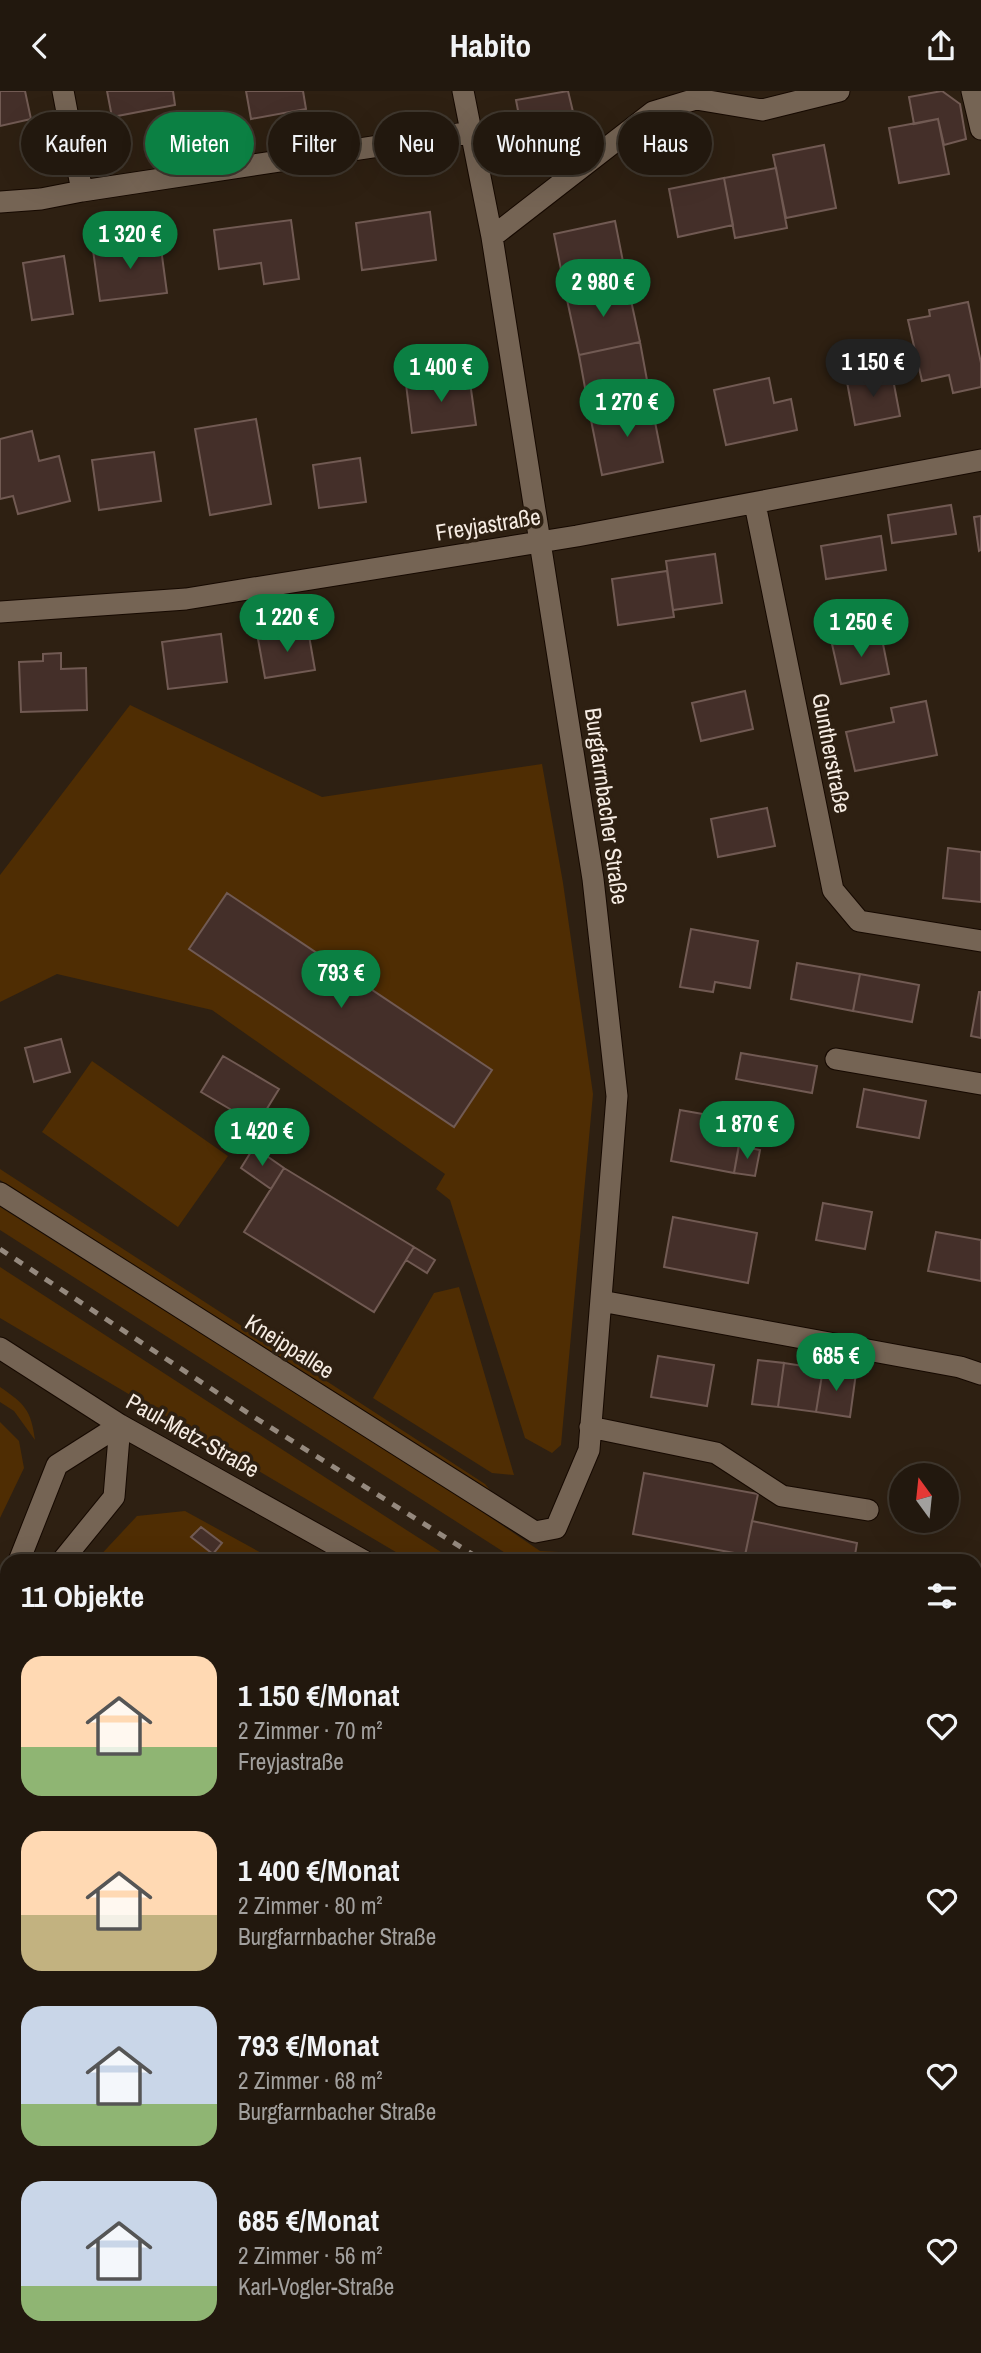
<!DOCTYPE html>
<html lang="de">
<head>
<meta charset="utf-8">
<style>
  body { margin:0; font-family:"Archivo Narrow",sans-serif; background:#2e251c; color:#f1f3f6; height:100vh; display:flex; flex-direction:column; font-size:26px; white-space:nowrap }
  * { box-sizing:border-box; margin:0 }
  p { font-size:23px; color:#a2a09e }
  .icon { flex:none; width:38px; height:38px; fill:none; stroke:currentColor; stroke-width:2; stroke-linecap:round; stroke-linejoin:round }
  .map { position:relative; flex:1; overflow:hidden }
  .details { position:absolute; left:0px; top:1463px; width:982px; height:800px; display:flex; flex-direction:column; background:#22180e; border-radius:21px 21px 0 0; box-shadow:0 7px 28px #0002,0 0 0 2px #3f372e }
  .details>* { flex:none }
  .guide { position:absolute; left:21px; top:21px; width:940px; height:63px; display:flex; gap:14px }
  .needle { width:46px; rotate:345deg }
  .controls { position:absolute; left:889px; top:1372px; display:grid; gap:14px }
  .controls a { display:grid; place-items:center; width:70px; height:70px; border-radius:50%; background:#22180e; box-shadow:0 7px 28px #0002,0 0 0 2px #3f372e; font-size:35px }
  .price { position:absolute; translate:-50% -60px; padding:0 16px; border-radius:24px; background:#0b8043; color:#fff; font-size:23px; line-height:46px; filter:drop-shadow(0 2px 4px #0008) }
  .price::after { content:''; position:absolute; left:50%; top:42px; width:21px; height:16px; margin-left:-10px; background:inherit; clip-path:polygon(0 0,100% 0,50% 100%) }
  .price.on { background:#222; color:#fff }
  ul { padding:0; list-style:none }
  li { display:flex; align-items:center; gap:21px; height:175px; padding:0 21px }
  li span { display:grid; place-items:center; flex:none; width:196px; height:140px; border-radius:21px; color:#555 }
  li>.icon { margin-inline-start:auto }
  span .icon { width:84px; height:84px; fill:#fffc; stroke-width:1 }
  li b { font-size:30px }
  h2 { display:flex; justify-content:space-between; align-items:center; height:84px; padding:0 21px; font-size:30px }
  .chip { padding:0 24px; border-radius:32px; background:#22180e; box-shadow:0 7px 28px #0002,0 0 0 2px #3f372e; font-size:24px; line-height:63px }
  .chip.on { background:#0b8043; color:#fff }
  header { display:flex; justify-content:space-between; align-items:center; height:91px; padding:0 21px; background:#22180e; font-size:32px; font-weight:800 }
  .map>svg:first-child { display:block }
</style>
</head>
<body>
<header><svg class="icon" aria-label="back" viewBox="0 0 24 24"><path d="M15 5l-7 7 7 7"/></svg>Habito<svg class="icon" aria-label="share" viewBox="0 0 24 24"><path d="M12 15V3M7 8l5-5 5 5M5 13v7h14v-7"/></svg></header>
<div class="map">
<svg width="981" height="2262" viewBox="0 0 981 2262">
  <rect width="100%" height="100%" fill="#2e2012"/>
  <path fill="#302a19" d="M7,1591v519h-7v-510z
    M975,1747l6,2v512l-65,-5h59z"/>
  <path fill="#4f2d03" d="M130,614l192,92 220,-33 21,119 30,211 -32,351 -9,8 -27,-15 -75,-238 -14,-11 9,-15 -233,-164 -155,-36 -57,28v-127z
    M92,970l136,95 -50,71 -136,-95z
    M0,1078l485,315 9,11 -15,-7 -479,-308z
    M0,1116l469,296 71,48 19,1 4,9h-45l-518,-331z
    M0,1176l408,264 47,30h-44l-411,-243z
    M459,1196l55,188 -22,-2 -119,-75 61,-105z
    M0,1296c25,17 31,23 35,53l-21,-29 -14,-9z
    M0,1331l19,19 5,27 -24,50z
    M185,1420l91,50h-61l-102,-7 1,7h-19l42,-45z
    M975,1607l6,5v47l-6,-8z"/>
  <path fill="#442f29" stroke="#715a53" stroke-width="2" d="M0,0h25l6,28 -31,7z
    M107,0h66l2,14 -63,12z
    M246,0h57l3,18 -55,10z
    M568,0l6,25 -53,10 -5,-26z
    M942,0l18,13 6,35 -22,6 -6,-26 -24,5 -5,-27z
    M574,25l5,27 -53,11 -5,-28z
    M938,28l11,55 -50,9 -10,-55z
    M824,54l12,63 -50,10 -13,-63z
    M776,77l11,60 -52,10 -11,-60z
    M724,87l9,47 -55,12 -9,-48z
    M430,121l6,48 -74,10 -6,-47z
    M291,129l8,59 -35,5 -3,-21 -42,6 -5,-39z
    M615,130l12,61 -61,13 -12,-61z
    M160,150l7,52 -67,8 -7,-51z
    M64,165l9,58 -41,6 -9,-57z
    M627,191l13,60 -61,13 -13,-60z
    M968,211l13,61v24l-28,6 -4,-18 -27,6 -14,-61 22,-4 -1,-6z
    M640,251l11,60 -61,13 -11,-60z
    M892,283l8,42 -45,9 -8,-43z
    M469,284l7,50 -64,8 -6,-49z
    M769,287l5,25 17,-4 6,31 -71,15 -12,-55z
    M651,311l12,60 -61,13 -12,-60z
    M256,328l15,85 -61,11 -15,-86z
    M32,340l7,30 20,-5 11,45 -52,13 -5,-18 -13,3v-60z
    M154,361l7,49 -62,9 -7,-50z
    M360,367l6,44 -47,6 -6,-43z
    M951,414l5,29 -64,9 -4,-28z
    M981,425v34l-2,1 -5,-34z
    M881,445l5,34 -60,9 -5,-33z
    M715,463l7,49 -49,7 -7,-49z
    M667,480l7,46 -56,8 -6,-46z
    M308,539l7,40 -50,8 -7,-39z
    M221,543l6,48 -59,7 -6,-47z
    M881,543l8,40 -48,10 -9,-40z
    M61,562v16l25,-1 1,42 -66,2 -2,-50 24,-1v-7z
    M745,600l8,38 -52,12 -9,-38z
    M926,610l11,54 -82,16 -9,-39 48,-10 -3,-14z
    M767,717l8,38 -57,11 -7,-38z
    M948,757l33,4v50l-38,-4z
    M227,802l265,177 -38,57 -265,-178z
    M691,838l67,12 -8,47 -35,-6 -2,10 -33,-5z
    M797,872l63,11 -7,37 -62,-12z
    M860,883l59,11 -7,37 -59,-11z
    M979,901h2v46l-10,-2z
    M61,948l9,33 -36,10 -9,-34z
    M741,962l76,13 -5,27 -76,-14z
    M223,965l56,33 -22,36 -56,-33z
    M864,998l62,12 -7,37 -62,-11z
    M680,1019l63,11 -9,52 -63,-12z
    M739,1055l21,4 -5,26 -21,-3z
    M254,1056l30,21 -13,21 -30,-21z
    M284,1077l130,79 -40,65 -130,-80z
    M823,1112l49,9 -7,37 -49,-9z
    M673,1126l84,16 -9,50 -84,-16z
    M936,1141l45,8v41l-53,-10z
    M414,1156l21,13 -8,13 -21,-13z
    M658,1265l56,9 -7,41 -56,-9z
    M758,1269l26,3 -6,44 -26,-3z
    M784,1272l39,6 -7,43 -38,-5z
    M823,1278l33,4 -6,44 -34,-5z
    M644,1382l114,21 -13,61 -112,-21z
    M752,1430l105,22 -3,18h-110z
    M201,1436l21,16 -9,11 -22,-17z
    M0,1744h7v220h-7z
    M975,1762l6,2v208l-6,2z
    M981,2043v202l-6,1v-197z
    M0,2134l7,1v17h-7z
    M0,2173h7v55h-7z
    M27,2256h35v6h-35z
    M183,2256h81v6h-81z
    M279,2256h121v6h-121z
    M400,2256h144v6h-144z"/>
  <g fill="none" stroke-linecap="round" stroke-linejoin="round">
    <defs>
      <path id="minor" d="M63,0l19,100
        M972,0l9,38
        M0,111l41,-3 41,-8 390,-59
        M492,146l161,-125 43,-13 66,11 77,-19
        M755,413l78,386 26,31 122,20
        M0,521l186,-13 391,-63 404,-76
        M836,968l145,25
        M0,1102l535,339 21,-4 33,-78 28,-354 -24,-217 -101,-642 -29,-146
        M601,1210l359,66 21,7
        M0,1257l120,77 244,136
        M590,1336l126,26 66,43 86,14
        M19,1470l38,-96 63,-40
        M62,1470l52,-64 6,-72
        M0,1517l7,-18
        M0,1546l7,-9
        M0,1645l7,-16
        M975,1727h6
        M0,1972l7,2
        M0,2042l7,-1
        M581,2262v-6"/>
    </defs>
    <use href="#minor" stroke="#160901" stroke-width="23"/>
    <use href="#minor" stroke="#756454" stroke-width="21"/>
    <path stroke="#95897e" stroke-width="5" stroke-dasharray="9 9" stroke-linecap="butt" d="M0,1158l254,168 229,144
      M975,1691l6,2"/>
  </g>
  <g text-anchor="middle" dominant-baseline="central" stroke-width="7" stroke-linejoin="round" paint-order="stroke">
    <g font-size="23" fill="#f6ece3" stroke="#2e2012">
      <text transform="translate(488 433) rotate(-9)">Freyjastraße</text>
      <text transform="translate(832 662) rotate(79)">Guntherstraße</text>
      <text transform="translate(607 715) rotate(82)">Burgfarrnbacher Straße</text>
      <text transform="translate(290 1255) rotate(32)">Kneippallee</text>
      <text transform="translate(193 1344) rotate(29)">Paul-Metz-Straße</text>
    </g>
  </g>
</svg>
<div class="controls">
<a><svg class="needle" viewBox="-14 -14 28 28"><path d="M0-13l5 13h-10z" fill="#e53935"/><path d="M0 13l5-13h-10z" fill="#a2a09e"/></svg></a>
</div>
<b class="price" style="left:130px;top:180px">1 320 €</b>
<b class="price" style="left:603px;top:228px">2 980 €</b>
<b class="price on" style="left:873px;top:308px">1 150 €</b>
<b class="price" style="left:441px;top:313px">1 400 €</b>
<b class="price" style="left:627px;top:348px">1 270 €</b>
<b class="price" style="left:287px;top:563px">1 220 €</b>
<b class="price" style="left:861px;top:568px">1 250 €</b>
<b class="price" style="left:341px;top:919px">793 €</b>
<b class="price" style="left:747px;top:1070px">1 870 €</b>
<b class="price" style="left:262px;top:1077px">1 420 €</b>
<b class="price" style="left:836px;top:1302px">685 €</b>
<div class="guide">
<a class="chip">Kaufen</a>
<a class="chip on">Mieten</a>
<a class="chip">Filter</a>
<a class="chip">Neu</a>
<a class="chip">Wohnung</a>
<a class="chip">Haus</a>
</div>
<section class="details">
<h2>11 Objekte<svg class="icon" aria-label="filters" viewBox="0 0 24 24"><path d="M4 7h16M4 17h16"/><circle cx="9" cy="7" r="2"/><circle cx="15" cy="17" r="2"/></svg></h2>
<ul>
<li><span style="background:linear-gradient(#ffd9b3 65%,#8fb573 0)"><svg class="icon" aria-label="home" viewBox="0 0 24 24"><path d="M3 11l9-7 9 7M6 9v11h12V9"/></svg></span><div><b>1 150 €/Monat</b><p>2 Zimmer · 70 m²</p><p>Freyjastraße</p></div><svg class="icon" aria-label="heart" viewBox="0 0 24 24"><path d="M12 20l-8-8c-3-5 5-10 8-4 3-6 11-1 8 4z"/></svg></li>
<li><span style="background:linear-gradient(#ffd9b3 60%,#c2b280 0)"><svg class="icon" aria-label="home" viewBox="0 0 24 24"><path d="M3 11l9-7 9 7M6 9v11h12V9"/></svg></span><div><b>1 400 €/Monat</b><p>2 Zimmer · 80 m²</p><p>Burgfarrnbacher Straße</p></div><svg class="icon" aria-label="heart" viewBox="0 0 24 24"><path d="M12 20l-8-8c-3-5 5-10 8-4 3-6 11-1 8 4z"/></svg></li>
<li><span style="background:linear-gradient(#c9d6e8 70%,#8fb573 0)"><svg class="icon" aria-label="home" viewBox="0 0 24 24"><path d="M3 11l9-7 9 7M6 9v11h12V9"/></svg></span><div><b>793 €/Monat</b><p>2 Zimmer · 68 m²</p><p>Burgfarrnbacher Straße</p></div><svg class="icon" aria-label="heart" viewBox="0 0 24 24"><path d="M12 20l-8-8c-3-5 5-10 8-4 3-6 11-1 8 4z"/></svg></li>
<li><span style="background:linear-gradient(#c9d6e8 75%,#8fb573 0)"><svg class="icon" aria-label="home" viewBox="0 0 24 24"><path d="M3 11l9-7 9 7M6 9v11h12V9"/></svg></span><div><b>685 €/Monat</b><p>2 Zimmer · 56 m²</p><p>Karl-Vogler-Straße</p></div><svg class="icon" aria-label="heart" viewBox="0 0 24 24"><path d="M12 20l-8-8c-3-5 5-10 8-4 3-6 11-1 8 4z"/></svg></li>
</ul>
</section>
</div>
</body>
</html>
